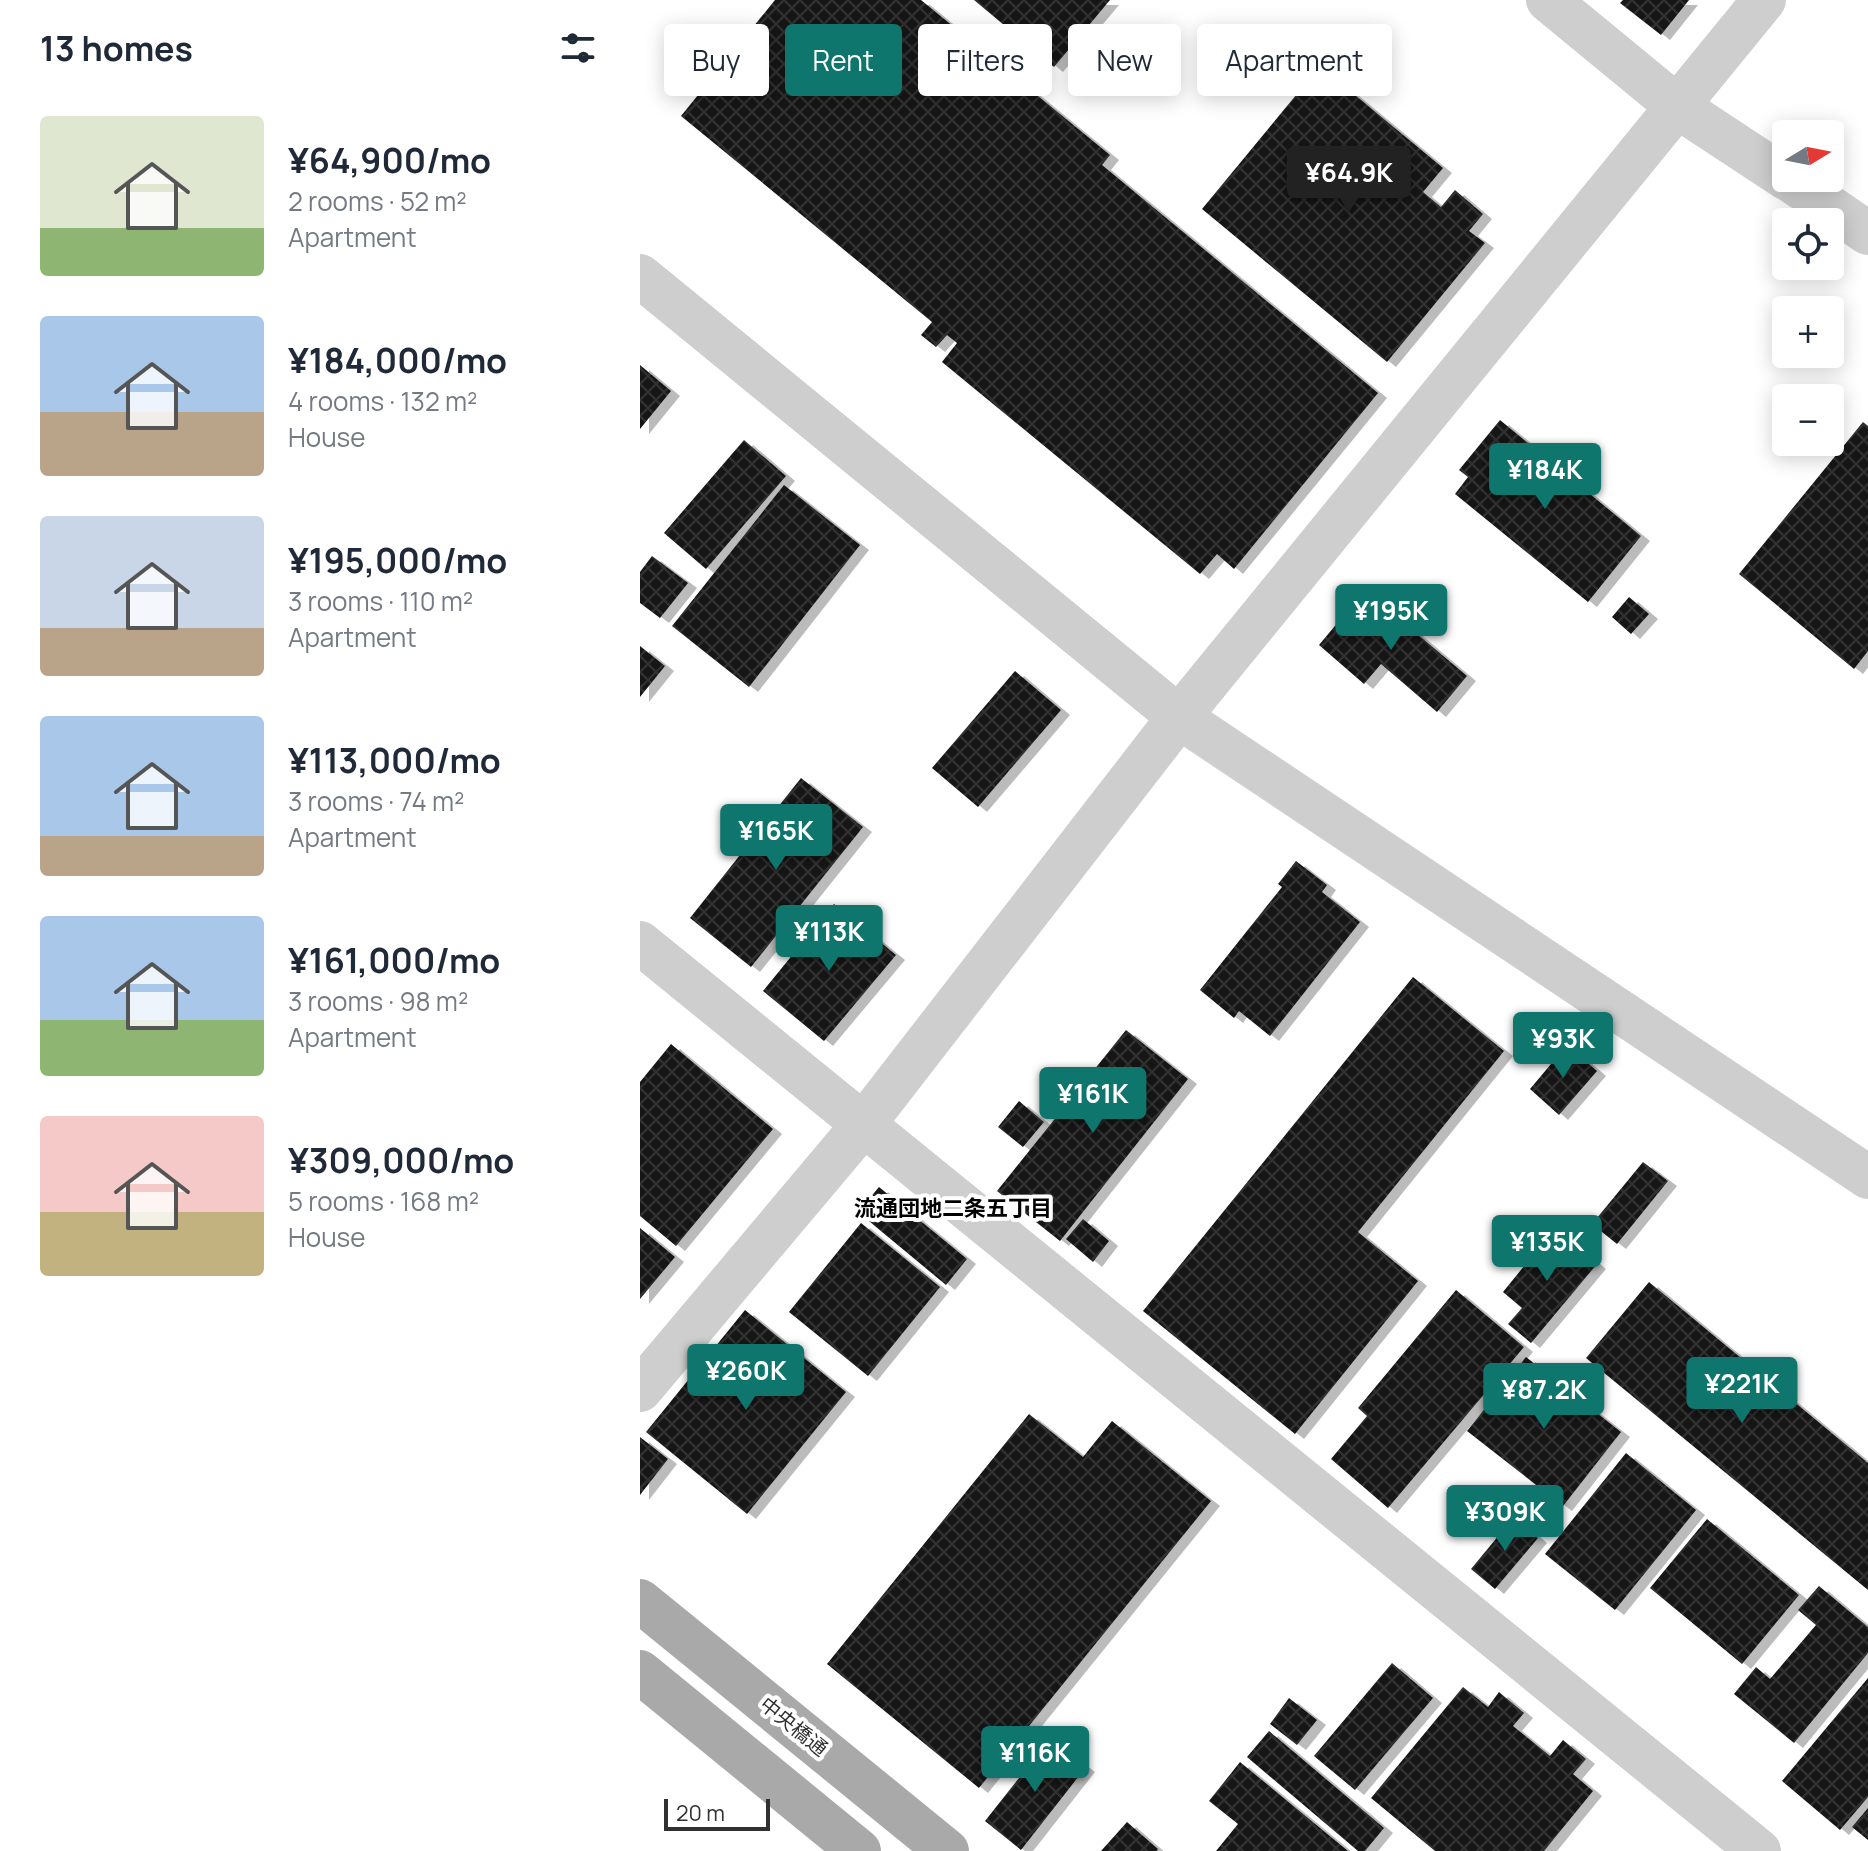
<!DOCTYPE html>
<html lang="en">
<head>
<meta charset="utf-8">
<style>
  body { margin:0; font-family:Manrope,"Noto Sans JP",sans-serif; background:#f6f6f7; color:#1f2937; height:100vh; display:flex; flex-direction:column; font-size:30px; white-space:nowrap }
  * { box-sizing:border-box; margin:0 }
  p { font-size:26px; color:#747a83 }
  .icon { flex:none; width:44px; height:44px; fill:none; stroke:currentColor; stroke-width:2; stroke-linecap:round; stroke-linejoin:round }
  .map { position:relative; flex:1; overflow:hidden }
  .sheet { display:flex; flex-direction:column; background:#fff; width:640px }
  .sheet>* { flex:none }
  .banner { position:absolute; left:24px; top:24px; width:760px; height:72px; display:flex; gap:16px }
  .needle { width:52px; rotate:80deg }
  .controls { position:absolute; left:1132px; top:120px; display:grid; gap:16px }
  .controls a { display:grid; place-items:center; width:72px; height:72px; border-radius:8px; background:#fff; box-shadow:0 4px 20px #0003; font-size:40px }
  .scale { position:absolute; left:24px; bottom:20px; width:106px; box-sizing:border-box; padding-left:8px; border:4px solid #313131; border-top:0; font-size:22px; line-height:28px; white-space:nowrap; color:#313131; -webkit-text-stroke:6px #fff; paint-order:stroke }
  .price { position:absolute; translate:-50% -68px; padding:0 18px; border-radius:8px; background:#0f766e; color:#fff; font-size:26px; line-height:52px; filter:drop-shadow(0 2px 4px #0008) }
  .price::after { content:''; position:absolute; left:50%; top:48px; width:24px; height:18px; margin-left:-12px; background:inherit; clip-path:polygon(0 0,100% 0,50% 100%) }
  .price.current { background:#222; color:#fff }
  ul { padding:0; list-style:none }
  li { display:flex; align-items:center; gap:24px; height:200px; padding:0 40px }
  li span { display:grid; place-items:center; flex:none; width:224px; height:160px; border-radius:8px; color:#555 }
  li>.icon { margin-inline-start:auto }
  span .icon { width:96px; height:96px; fill:#fffc; stroke-width:1 }
  li b { font-size:34px }
  h2 { display:flex; justify-content:space-between; align-items:center; height:96px; padding:0 40px; font-size:34px }
  .chip { padding:0 28px; border-radius:8px; background:#fff; box-shadow:0 4px 20px #0003; font-size:28px; line-height:72px }
  .chip.current { background:#0f766e; color:#fff }
  main { display:flex; flex:1; min-height:0 }
  .map>svg:first-child { display:block }
</style>
</head>
<body>
<main>
<section class="sheet">
<h2>13 homes<svg class="icon" aria-label="filters" viewBox="0 0 24 24"><path d="M4 7h16M4 17h16"/><circle cx="9" cy="7" r="2"/><circle cx="15" cy="17" r="2"/></svg></h2>
<ul>
<li><span style="background:linear-gradient(#dfe7d0 70%,#8fb573 0)"><svg class="icon" aria-label="home" viewBox="0 0 24 24"><path d="M3 11l9-7 9 7M6 9v11h12V9"/></svg></span><div><b>¥64,900/mo</b><p>2 rooms · 52 m²</p><p>Apartment</p></div></li>
<li><span style="background:linear-gradient(#a9c7e8 60%,#b9a48a 0)"><svg class="icon" aria-label="home" viewBox="0 0 24 24"><path d="M3 11l9-7 9 7M6 9v11h12V9"/></svg></span><div><b>¥184,000/mo</b><p>4 rooms · 132 m²</p><p>House</p></div></li>
<li><span style="background:linear-gradient(#c9d6e8 70%,#b9a48a 0)"><svg class="icon" aria-label="home" viewBox="0 0 24 24"><path d="M3 11l9-7 9 7M6 9v11h12V9"/></svg></span><div><b>¥195,000/mo</b><p>3 rooms · 110 m²</p><p>Apartment</p></div></li>
<li><span style="background:linear-gradient(#a9c7e8 75%,#b9a48a 0)"><svg class="icon" aria-label="home" viewBox="0 0 24 24"><path d="M3 11l9-7 9 7M6 9v11h12V9"/></svg></span><div><b>¥113,000/mo</b><p>3 rooms · 74 m²</p><p>Apartment</p></div></li>
<li><span style="background:linear-gradient(#a9c7e8 65%,#8fb573 0)"><svg class="icon" aria-label="home" viewBox="0 0 24 24"><path d="M3 11l9-7 9 7M6 9v11h12V9"/></svg></span><div><b>¥161,000/mo</b><p>3 rooms · 98 m²</p><p>Apartment</p></div></li>
<li><span style="background:linear-gradient(#f6c9c9 60%,#c2b280 0)"><svg class="icon" aria-label="home" viewBox="0 0 24 24"><path d="M3 11l9-7 9 7M6 9v11h12V9"/></svg></span><div><b>¥309,000/mo</b><p>5 rooms · 168 m²</p><p>House</p></div></li>
</ul>
</section>
<div class="map">
<svg width="1228" height="1851" viewBox="0 0 1228 1851">
  <defs>
    <pattern id="building-cross-hatch" width="8" height="8" patternUnits="userSpaceOnUse" patternTransform="scale(2)"><rect width="8" height="8" fill="#181818"/><path d="M0 0l8 8M0 8l8-8" fill="none" stroke="#313131"/></pattern>
    <filter id="shadow"><feDropShadow dx="9" dy="5" stdDeviation="0" flood-color="#0004"/></filter>
  </defs>
  <rect width="100%" height="100%" fill="#fff"/>
  <path fill="url(#building-cross-hatch)" filter="url(#shadow)" d="M135,0h146l189,155 -8,10 276,228 -144,176 -17,-15 -17,20 -258,-212 15,-19 -10,-8 -11,12 -15,-12 11,-13 -251,-206z
    M334,0h136l-56,67z
    M983,0h66l-28,35 -41,-32z
    M680,66l123,102 -20,24 18,15 14,-17 28,24 -14,17 16,12 -98,119 -185,-153z
    M0,365l31,26 -31,38z
    M860,420l141,116 -53,66 -133,-108 13,-17 -9,-7z
    M1223,422l5,4v225l-14,18 -115,-95z
    M104,440l42,36 -80,93 -42,-36z
    M144,485l76,60 -111,142 -77,-61z
    M12,556l36,27 -28,35 -20,-15v-31z
    M725,590l102,86 -30,36 -56,-48 -17,20 -45,-39z
    M989,597l20,17 -18,20 -19,-17z
    M0,646l25,20 -25,31z
    M375,671l46,39 -83,97 -46,-39z
    M161,778l62,49 -112,140 -61,-49z
    M656,861l31,24 -5,7 38,30 -90,114 -31,-25 -5,7 -34,-28 82,-103 -4,-3z
    M194,904l62,51 -72,86 -61,-50z
    M773,977l91,74 -146,181 60,49 -123,153 -152,-123z
    M486,1030l62,49 -128,162 -63,-50z
    M31,1044l102,85 -97,117 -36,-30v-134z
    M927,1045l30,26 -38,44 -29,-26z
    M379,1101l25,21 -21,25 -25,-20z
    M1003,1162l25,19 -51,63 -25,-20z
    M239,1187l88,72 -21,26 -88,-73z
    M443,1219l26,22 -16,21 -27,-23z
    M221,1223l79,64 -72,89 -79,-64z
    M0,1228l35,29 -35,42z
    M915,1228l42,36 -66,79 -23,-19 14,-16 -19,-16z
    M1009,1282l219,181v127l-282,-232z
    M816,1290l68,57 -136,161 -57,-49 36,-43 -9,-8z
    M105,1310l101,82 -99,122 -101,-82z
    M886,1357l95,75 -58,74 -96,-75z
    M389,1414l54,43 29,-36 99,80 -232,287 -152,-124z
    M0,1437l28,22 -28,36z
    M986,1453l70,57 -81,100 -70,-56z
    M874,1517l24,21 -43,51 -24,-20z
    M1067,1519l92,76 -57,69 -92,-76z
    M1179,1586l49,41v26l-74,90 -60,-49 22,-27 14,12 46,-54 -18,-15z
    M752,1663l41,35 -78,92 -41,-34z
    M1228,1678v119l-28,33 -58,-49z
    M823,1687l25,20 11,-15 25,21 -11,13 37,30 13,-16 23,19 -13,15 20,17 -49,60h-109l-64,-53z
    M649,1698l28,22 -20,25 -27,-21z
    M629,1731l115,97 -19,23h-7l-111,-94z
    M410,1739l36,28 -65,83 -36,-29z
    M600,1762l108,89h-132l22,-27 -29,-23z
    M1228,1808v32l-16,-13z
    M487,1822l31,27 -1,2h-56z"/>
  <g fill="none" stroke-linecap="round" stroke-linejoin="round">
    <path stroke="#cecece" stroke-width="44" d="M908,0l130,107 108,71
      M1147,178l81,55
      M0,276l539,441 689,460
      M0,943l1119,908
      M0,1390l223,-265 316,-408 585,-717"/>
    <path stroke="#a9a9a9" stroke-width="44" d="M0,1601l307,250
      M0,1672l219,179"/>
  </g>
  <g text-anchor="middle" dominant-baseline="central" stroke-width="8" stroke-linejoin="round" paint-order="stroke">
    <g font-size="20" fill="#313131" stroke="#fff">
      <text transform="translate(154 1726) rotate(39)">中央橋通</text>
    </g>
    <g font-size="22" font-weight="bold" fill="#000" stroke="#fff">
      <text x="313" y="1208">流通団地二条五丁目</text>
    </g>
  </g>
</svg>
<div class="controls">
<a><svg class="needle" viewBox="-14 -14 28 28"><path d="M0-13l5 13h-10z" fill="#e53935"/><path d="M0 13l5-13h-10z" fill="#747a83"/></svg></a>
<a><svg class="icon" aria-label="locate" viewBox="0 0 24 24"><circle cx="12" cy="12" r="6"/><path d="M12 2v4M12 18v4M2 12h4M18 12h4"/></svg></a>
<a>+</a>
<a>−</a>
</div>
<div class="scale">20 m</div>
<b class="price current" style="left:709px;top:214px">¥64.9K</b>
<b class="price" style="left:905px;top:511px">¥184K</b>
<b class="price" style="left:751px;top:652px">¥195K</b>
<b class="price" style="left:136px;top:872px">¥165K</b>
<b class="price" style="left:189px;top:973px">¥113K</b>
<b class="price" style="left:923px;top:1080px">¥93K</b>
<b class="price" style="left:453px;top:1135px">¥161K</b>
<b class="price" style="left:907px;top:1283px">¥135K</b>
<b class="price" style="left:106px;top:1412px">¥260K</b>
<b class="price" style="left:1102px;top:1425px">¥221K</b>
<b class="price" style="left:904px;top:1431px">¥87.2K</b>
<b class="price" style="left:865px;top:1553px">¥309K</b>
<b class="price" style="left:395px;top:1794px">¥116K</b>
<div class="banner">
<a class="chip">Buy</a>
<a class="chip current">Rent</a>
<a class="chip">Filters</a>
<a class="chip">New</a>
<a class="chip">Apartment</a>
</div>
</div>
</main>
</body>
</html>
